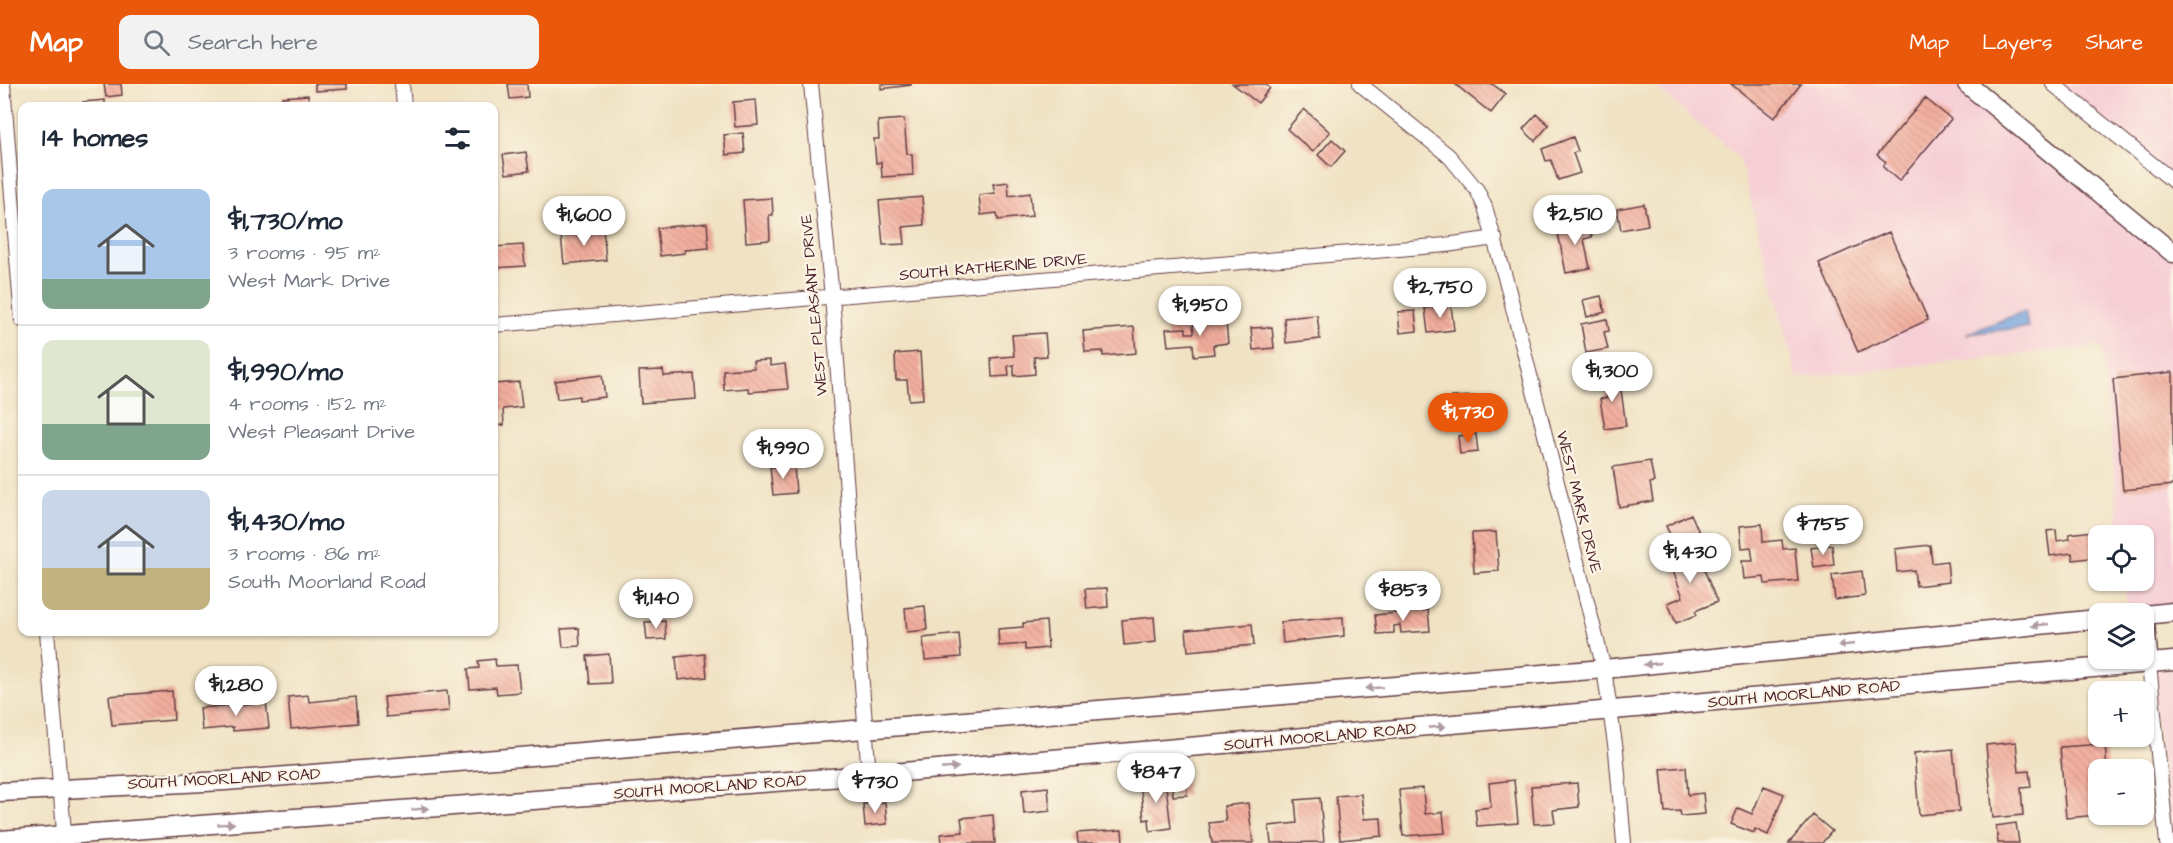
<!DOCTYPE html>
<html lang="en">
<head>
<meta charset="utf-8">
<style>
  body { margin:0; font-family:"Architects Daughter",sans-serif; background:#f2f2f3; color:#1f2937; height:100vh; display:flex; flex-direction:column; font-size:22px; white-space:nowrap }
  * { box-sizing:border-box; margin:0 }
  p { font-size:20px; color:#747a83 }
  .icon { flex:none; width:33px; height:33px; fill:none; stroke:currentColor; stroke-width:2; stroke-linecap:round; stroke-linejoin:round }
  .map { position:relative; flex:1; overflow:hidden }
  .side { position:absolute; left:18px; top:18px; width:480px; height:534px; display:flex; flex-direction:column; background:#fff; border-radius:12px; box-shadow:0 2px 4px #0004 }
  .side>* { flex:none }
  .buttons { position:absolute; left:2088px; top:441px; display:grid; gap:12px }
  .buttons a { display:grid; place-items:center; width:66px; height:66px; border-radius:12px; background:#fff; box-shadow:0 2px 4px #0004; font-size:30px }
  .price { position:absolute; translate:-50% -51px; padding:0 14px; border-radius:21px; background:#fff; color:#222; font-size:20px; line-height:39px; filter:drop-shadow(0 2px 3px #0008) }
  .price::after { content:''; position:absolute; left:50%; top:36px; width:18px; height:14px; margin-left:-9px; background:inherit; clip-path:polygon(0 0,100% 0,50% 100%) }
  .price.active { background:#ea580c; color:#fff }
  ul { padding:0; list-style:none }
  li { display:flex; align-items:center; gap:18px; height:150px; padding:0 24px }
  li+li { border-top:2px solid #e0e1e3 }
  li span { display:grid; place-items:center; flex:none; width:168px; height:120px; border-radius:12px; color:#555 }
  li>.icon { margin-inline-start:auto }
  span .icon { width:72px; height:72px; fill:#fffc; stroke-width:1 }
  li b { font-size:26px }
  h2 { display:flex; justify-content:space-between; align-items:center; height:72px; padding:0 24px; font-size:26px }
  header { display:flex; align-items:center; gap:36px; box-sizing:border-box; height:84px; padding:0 30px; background:#ea580c; color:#fff }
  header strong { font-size:28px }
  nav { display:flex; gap:33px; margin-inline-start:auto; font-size:21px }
  .search { width:420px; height:54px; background:#f2f2f3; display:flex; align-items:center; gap:15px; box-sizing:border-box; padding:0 21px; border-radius:12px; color:#747a83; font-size:22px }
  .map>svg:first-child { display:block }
</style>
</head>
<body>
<header>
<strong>Map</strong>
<div class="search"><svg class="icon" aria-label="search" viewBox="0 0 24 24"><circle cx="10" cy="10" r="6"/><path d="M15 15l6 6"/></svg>Search here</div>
<nav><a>Map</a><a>Layers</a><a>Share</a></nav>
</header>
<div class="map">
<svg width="2173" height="759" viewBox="0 0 2173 759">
  <defs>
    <pattern id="water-ripples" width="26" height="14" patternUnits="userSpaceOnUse" patternTransform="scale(1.5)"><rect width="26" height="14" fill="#75a3dd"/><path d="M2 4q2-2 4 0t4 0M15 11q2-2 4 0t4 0" fill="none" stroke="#6284b3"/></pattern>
    <pattern id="building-back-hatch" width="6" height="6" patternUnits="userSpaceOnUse" patternTransform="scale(1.5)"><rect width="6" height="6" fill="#f2ad9d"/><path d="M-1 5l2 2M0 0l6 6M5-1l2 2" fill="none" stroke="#d19487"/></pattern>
  </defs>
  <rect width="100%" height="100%" fill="#fcf5e5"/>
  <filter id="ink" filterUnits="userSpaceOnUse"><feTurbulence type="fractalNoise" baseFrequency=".0167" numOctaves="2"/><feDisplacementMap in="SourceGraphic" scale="12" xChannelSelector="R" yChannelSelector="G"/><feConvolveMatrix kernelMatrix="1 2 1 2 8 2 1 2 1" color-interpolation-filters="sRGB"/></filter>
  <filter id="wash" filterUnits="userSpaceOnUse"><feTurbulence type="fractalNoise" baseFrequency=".008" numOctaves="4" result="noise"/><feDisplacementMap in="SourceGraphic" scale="24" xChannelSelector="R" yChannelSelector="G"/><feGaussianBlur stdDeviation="1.35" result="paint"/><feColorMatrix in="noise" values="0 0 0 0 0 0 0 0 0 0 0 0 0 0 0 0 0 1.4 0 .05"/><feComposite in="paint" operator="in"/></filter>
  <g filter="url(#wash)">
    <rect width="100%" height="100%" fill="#f0e2c3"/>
    <path fill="#f6cfd6" d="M1652,0h315l206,168v360l-46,1 -3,-32 20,-1v-44l-24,-1 -18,-189 -305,32 -57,-219z
      M2053,0h120v97z
      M2173,577v182l-24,-179z"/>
    <path fill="url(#water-ripples)" stroke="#606184" stroke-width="1.5" d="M2025,227l3,16 -62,7z"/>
    <g id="blocks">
      <path fill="url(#building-back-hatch)" d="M104,0h17l1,11 -16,2z
        M315,0h32v5l-32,2z
        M508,0h19l1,13 -18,2z
        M881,0h30v1l-30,4z
        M1233,0h32l5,4 -12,15z
        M1455,0h37l14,10 -15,19z
        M1731,0h70l-27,34z
        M308,11l1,11h-26l-1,-9z
        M1925,14l26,21 -52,62 -16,-14 3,-5 -9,-7z
        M105,16v6h-22v-4z
        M756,16l2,25 -23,2 -2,-25z
        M1304,25l26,23 -17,20 -26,-23z
        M1537,30l12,11 -14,16 -12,-12z
        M904,35l3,35h5l1,21 -31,2 -1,-15 -5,1 -2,-24h5l-1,-18z
        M743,49l2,20 -19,2 -2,-20z
        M1573,53l5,14 -5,2 7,20 -22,7 -7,-20 -5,1 -4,-12z
        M1332,55l13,12 -14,16 -13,-12z
        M526,68l3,19 -23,3 -3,-19z
        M1008,98l1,14 21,-3 2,23 -34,4 -1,-7 -16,2 -2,-20 16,-2 -2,-9z
        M922,113l2,28 -21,2 2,17 -22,1 -4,-44z
        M772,114l1,17h-4l1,25 -24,2 -3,-42z
        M1644,120l4,21 -27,5 -4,-21z
        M1588,138l4,15 -8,2 6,29 -24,5 -9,-45z
        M707,139l2,25 -24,2v3l-25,3 -3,-28z
        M603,144l3,32 -42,4 -3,-28 20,-2v-4z
        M1889,148l39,88 -70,32 -39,-89z
        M523,161l2,21 -31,2v-21z
        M1601,212l4,16 -18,5 -4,-17z
        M1451,221l3,25 -26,3 -3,-25z
        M1415,227l2,20 -17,2 -2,-21z
        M1317,231l3,24 -34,4 -2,-25z
        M1607,235l2,12 -5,1 4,17 -22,4 -5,-29z
        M1226,238l2,21 -15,2 1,9 -20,2 -1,-12 -25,2 -2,-17 20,-1v5h8l-1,-8z
        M1134,243l2,26 -33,3v-5l-18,1 -2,-21z
        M1272,243l2,21 -21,2 -2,-22z
        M1045,249l2,23 -13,1 1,17 -21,2v-11l-6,1 1,10 -17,1 -1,-19 23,-2 -2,-21z
        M920,268l3,47 -14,1 -2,-20h-11l-1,-26z
        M770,276v6l15,-2 3,25 -39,3 -1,-4 -24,2 -1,-20 31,-2 -1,-7z
        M663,286l1,6 30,-2 2,25 -55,4 -2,-32z
        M2173,288v113l-50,5 -10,-111z
        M602,291l3,22 -26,3v-4l-22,3 -2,-18z
        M1619,291l7,51 -21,3 -5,-30 7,-1 -1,-8 -5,1 -2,-13z
        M519,298l3,25 -19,2 1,16 -10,1v-42z
        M1473,312l3,31 -25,2 -1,-12h3l-1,-20z
        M1476,350l2,18 -18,2 -2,-18z
        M1650,377l4,21 -4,1 3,18 -34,6 -6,-40z
        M794,381l2,28 -23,2 -3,-28z
        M1691,430l8,18 -25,11 -8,-17z
        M1762,440l1,18 19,-2 1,9 12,-1 3,33 -33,3 -1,-7 -20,2 -2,-18h11l-2,-14 -9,1 -2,-22z
        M2056,446l1,11 13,-2 -1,-5 32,-4v6h-3v21l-25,3 -1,-7 -22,3 -3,-25z
        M1496,448l3,39 -25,2 -2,-40z
        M1694,460l23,58 -22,9 2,4 -21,8 -8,-20 15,-6 -16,-42z
        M1832,461l2,20 -20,3 -3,-20z
        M1930,461l2,18 15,-2 2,21 -33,4 -2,-16 -17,2 -2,-23z
        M1862,487l3,25 -30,4 -3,-25z
        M1107,504l1,19 -21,2 -2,-20z
        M925,522l2,24 -20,2 -2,-24z
        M1428,526l2,21 -29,2 -1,-8 -6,1v7l-17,1 -2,-19z
        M1154,533l2,25 -32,3 -2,-25z
        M1343,533l1,19 -61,7 -2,-21z
        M665,537l1,18 -19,1 -2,-18z
        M1046,537l2,27 -23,2v-6l-26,2 -1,-17 25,-2v-4z
        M1252,540l2,21 -66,6 -2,-21z
        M579,544l1,18 -17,1 -2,-18z
        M959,550l2,23 -36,3 -2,-22z
        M609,570l2,29 -21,1 -3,-28z
        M705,570l2,23 -29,3 -2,-23z
        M495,575l1,7 21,-1 3,27 -23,2 -1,-7 -26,2 -2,-20 11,-1 -1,-7z
        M172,607l2,29 -62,5 -3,-29z
        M447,607l2,20 -63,6 -2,-20z
        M308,611l1,7 47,-5 2,26 -67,6 -3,-32z
        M266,618l3,26 -36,3v-4l-31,3 -2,-22z
        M2016,658l3,30 10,-1 2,16 -10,1 2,27 -30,3 -7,-73z
        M2105,660l2,26h-9v45l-32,3 -6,-71z
        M1953,665l6,62 -40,4 -5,-62z
        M1686,683l2,28 15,-2 2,21 -24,2 -1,-5 -15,1 -4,-43z
        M1186,693l1,18 -14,1 -1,-18z
        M1165,694l6,50 -21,3 -1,-12 -5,1 -4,-39z
        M1514,696l4,43 -41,3 -2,-17 16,-2 -2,-24z
        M1577,699l2,24 -26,3 2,13 -21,1 -3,-38z
        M1764,702l20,8 -16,41 -13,-6 -1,4 -23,-9 7,-16 14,6z
        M1048,703l2,24 -26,3 -2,-24z
        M1423,704l2,26 18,-2 2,21 -42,3 -4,-46z
        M1361,710l3,25 17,-1 1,18 -42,4 -4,-44z
        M1320,714l4,44 -53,1 -2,-17 28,-3 -2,-23z
        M885,718l2,22 -22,2 -2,-22z
        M1248,719l5,40h-41l-3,-20 17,-2 -2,-15z
        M993,731l2,28h-53l-1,-9 22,-2 -2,-14z
        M1813,731l19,16 -10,12h-33z
        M2016,739l3,20h-21l-2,-17z
        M1122,746l1,13h-45l-1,-10z"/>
    </g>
  </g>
  <g filter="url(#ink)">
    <use href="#blocks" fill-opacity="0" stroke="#633c42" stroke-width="1.5"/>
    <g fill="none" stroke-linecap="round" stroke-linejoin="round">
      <defs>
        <path id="street" d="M3,0l19,236
          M402,0l2,22
          M811,0l21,213 37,478
          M1360,0l89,72 28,34 8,17 22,77 97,385 12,82 8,92
          M2053,0l120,97
          M494,241l952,-80 49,-7
          M47,548l18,211
          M2149,580l18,179"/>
        <path id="secondary" d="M1967,0l206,169
          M2144,531l5,49
          M2144,531l29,-3
          M0,708l225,-11 1379,-112 494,-50
          M0,756l869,-65 1304,-114"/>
      </defs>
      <use href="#street" stroke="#633c42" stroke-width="16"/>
      <use href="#secondary" stroke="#633c42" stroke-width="21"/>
      <use href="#street" stroke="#fff" stroke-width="14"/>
      <use href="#secondary" stroke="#fff" stroke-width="18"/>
    </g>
    <defs><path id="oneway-solid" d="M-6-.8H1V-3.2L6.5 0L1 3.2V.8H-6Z" transform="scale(1.5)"/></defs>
    <g fill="#ae9aa0">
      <use href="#oneway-solid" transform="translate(2040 541) rotate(174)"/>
      <use href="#oneway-solid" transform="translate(1846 561) rotate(174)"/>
      <use href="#oneway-solid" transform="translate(1652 580) rotate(174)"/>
      <use href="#oneway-solid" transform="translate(1374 604) rotate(175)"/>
      <use href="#oneway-solid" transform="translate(1437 643) rotate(-5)"/>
      <use href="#oneway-solid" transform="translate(950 684) rotate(-5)"/>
      <use href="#oneway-solid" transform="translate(420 725) rotate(-4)"/>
      <use href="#oneway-solid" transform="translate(226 740) rotate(-4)"/>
    </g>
  </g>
  <g text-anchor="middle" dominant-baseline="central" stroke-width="4.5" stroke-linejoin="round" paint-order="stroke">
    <g font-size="16" fill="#4a1f2b" stroke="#fcf5e5">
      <text transform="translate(993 183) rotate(-5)">SOUTH KATHERINE DRIVE</text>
      <text transform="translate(814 221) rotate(-95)">WEST PLEASANT DRIVE</text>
      <text transform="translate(1579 418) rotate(76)">WEST MARK DRIVE</text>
      <text transform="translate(1804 610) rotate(-5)">SOUTH MOORLAND ROAD</text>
      <text transform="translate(1320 653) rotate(-5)">SOUTH MOORLAND ROAD</text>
      <text transform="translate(224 695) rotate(-3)">SOUTH MOORLAND ROAD</text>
      <text transform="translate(710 703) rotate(-4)">SOUTH MOORLAND ROAD</text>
    </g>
  </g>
</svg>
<div class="buttons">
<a><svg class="icon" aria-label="locate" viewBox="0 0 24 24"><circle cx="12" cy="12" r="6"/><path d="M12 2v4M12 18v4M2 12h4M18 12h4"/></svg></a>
<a><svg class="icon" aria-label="layers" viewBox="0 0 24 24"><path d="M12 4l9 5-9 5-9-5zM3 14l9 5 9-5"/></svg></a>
<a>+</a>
<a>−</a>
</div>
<b class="price" style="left:1575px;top:162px">$2,510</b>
<b class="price" style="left:584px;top:163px">$1,600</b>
<b class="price" style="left:1440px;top:235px">$2,750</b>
<b class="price" style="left:1200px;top:253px">$1,950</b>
<b class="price" style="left:1612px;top:319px">$1,300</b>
<b class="price active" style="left:1468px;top:360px">$1,730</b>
<b class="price" style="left:783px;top:396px">$1,990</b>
<b class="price" style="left:1823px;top:472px">$755</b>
<b class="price" style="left:1690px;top:500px">$1,430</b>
<b class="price" style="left:1403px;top:538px">$853</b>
<b class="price" style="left:656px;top:546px">$1,140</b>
<b class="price" style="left:236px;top:633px">$1,280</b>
<b class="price" style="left:1156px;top:720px">$847</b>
<b class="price" style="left:875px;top:730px">$730</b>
<section class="side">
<h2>14 homes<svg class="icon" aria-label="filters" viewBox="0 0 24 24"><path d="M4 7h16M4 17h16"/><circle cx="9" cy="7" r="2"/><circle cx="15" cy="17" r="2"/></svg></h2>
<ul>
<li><span style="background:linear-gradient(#a9c7e8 75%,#7fa58c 0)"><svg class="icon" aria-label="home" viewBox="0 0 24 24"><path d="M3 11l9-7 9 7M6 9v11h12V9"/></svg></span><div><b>$1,730/mo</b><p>3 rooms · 95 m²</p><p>West Mark Drive</p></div></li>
<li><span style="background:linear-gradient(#dfe7d0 70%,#7fa58c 0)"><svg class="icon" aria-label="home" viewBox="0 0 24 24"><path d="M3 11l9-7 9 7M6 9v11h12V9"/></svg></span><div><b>$1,990/mo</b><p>4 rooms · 152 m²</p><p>West Pleasant Drive</p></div></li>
<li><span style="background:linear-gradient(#c9d6e8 65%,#c2b280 0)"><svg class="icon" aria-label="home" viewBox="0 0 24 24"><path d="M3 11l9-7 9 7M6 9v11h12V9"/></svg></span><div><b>$1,430/mo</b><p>3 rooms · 86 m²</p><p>South Moorland Road</p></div></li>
</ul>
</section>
</div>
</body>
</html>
